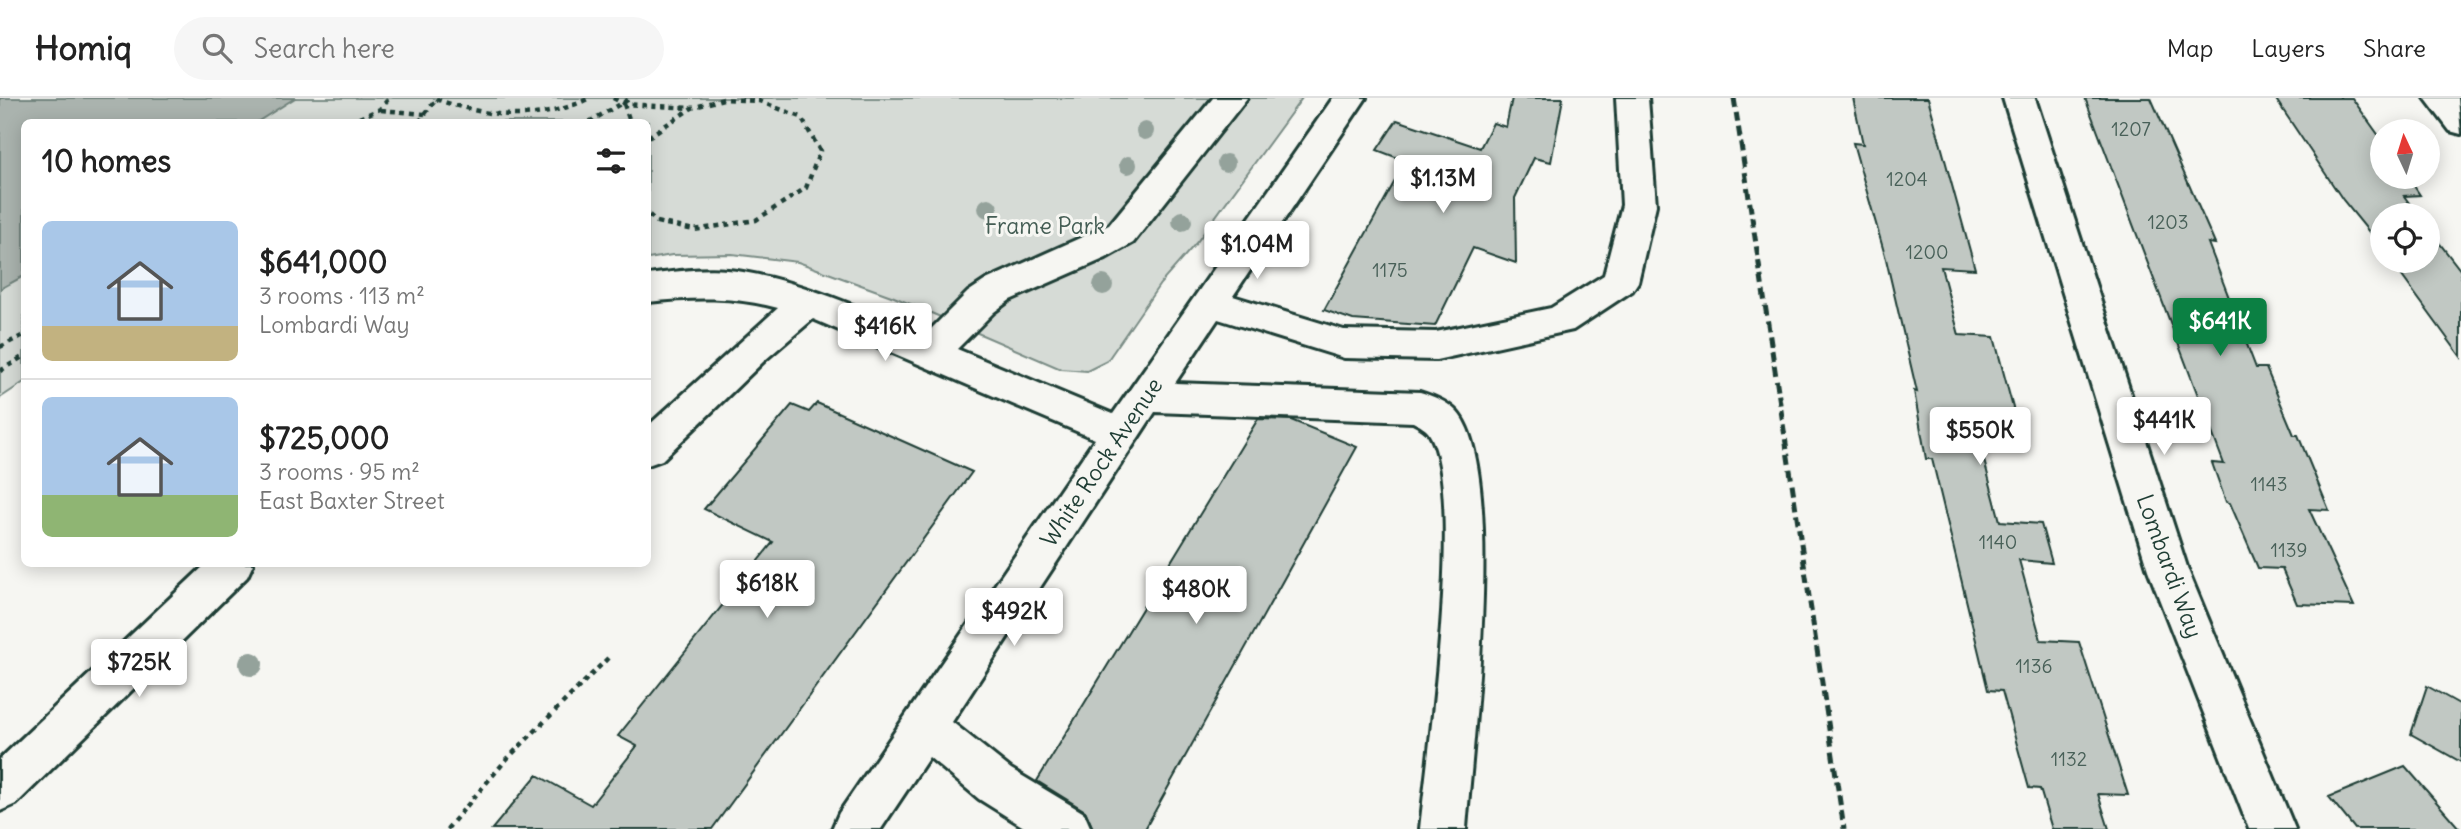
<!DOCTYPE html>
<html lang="en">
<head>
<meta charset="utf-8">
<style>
  body { margin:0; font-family:Delius,sans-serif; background:#f6f6f6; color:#222; height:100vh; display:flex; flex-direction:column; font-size:26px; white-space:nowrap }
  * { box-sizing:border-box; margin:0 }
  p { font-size:23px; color:#767676 }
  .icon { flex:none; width:38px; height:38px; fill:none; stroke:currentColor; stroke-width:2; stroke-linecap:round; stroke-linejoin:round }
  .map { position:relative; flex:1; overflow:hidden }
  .sheet { position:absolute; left:21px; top:21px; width:630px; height:448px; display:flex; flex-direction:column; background:#fff; border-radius:10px; box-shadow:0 4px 18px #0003 }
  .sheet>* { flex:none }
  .needle { width:46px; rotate:356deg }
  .tools { position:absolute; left:2370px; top:21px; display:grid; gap:14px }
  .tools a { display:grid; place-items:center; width:70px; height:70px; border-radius:50%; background:#fff; box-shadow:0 4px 18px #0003; font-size:35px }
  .price { position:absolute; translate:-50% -60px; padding:0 16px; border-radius:7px; background:#fff; color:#222; font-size:23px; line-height:46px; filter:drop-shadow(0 2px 4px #0008) }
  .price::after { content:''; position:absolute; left:50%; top:42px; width:21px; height:16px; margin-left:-10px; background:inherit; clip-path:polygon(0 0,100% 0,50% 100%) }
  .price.selected { background:#0b8043; color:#fff }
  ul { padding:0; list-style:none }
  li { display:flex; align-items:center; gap:21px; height:175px; padding:0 21px }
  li+li { border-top:2px solid #e0e0e0 }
  li span { display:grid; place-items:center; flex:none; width:196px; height:140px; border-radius:10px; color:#555 }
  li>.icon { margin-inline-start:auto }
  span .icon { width:84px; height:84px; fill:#fffc; stroke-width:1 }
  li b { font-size:30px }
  h2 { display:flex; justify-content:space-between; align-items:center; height:84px; padding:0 21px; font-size:30px }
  header { display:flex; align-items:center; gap:42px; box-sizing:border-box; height:98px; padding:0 35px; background:#fff; border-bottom:2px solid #e0e0e0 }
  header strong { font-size:33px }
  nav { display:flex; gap:38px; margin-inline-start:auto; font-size:24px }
  .search { width:490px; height:63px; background:#f6f6f6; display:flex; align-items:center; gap:18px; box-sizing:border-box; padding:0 24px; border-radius:38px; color:#767676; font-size:26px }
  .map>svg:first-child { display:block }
</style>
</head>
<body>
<header>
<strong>Homiq</strong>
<div class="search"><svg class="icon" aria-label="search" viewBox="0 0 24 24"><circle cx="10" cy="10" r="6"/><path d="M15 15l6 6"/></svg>Search here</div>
<nav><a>Map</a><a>Layers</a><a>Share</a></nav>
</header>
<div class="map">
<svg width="2461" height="731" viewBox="0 0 2461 731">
  <rect width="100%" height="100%" fill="#f6f6f2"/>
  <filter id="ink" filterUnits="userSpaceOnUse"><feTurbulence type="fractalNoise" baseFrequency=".0143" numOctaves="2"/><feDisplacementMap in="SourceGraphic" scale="14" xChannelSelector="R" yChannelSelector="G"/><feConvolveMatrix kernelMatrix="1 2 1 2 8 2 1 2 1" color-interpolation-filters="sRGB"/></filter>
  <g filter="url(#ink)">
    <path fill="#d6dbd6" stroke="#7a8c85" stroke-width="2" d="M0,0h1302l-105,144 -37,42 -53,77 -20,10 -26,-2 -167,-72 -96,-35 -66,-8 -60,1 -24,4v-137h-624v260l-24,16z"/>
    <path fill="#aab3ae" stroke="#72847d" stroke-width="2" d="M0,0h295l-38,24h-233v154l-24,13z"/>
    <path fill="#c1c8c3" stroke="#1f3d34" stroke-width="2" d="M1512,0h51l-12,64 -17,-4 -19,40 1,65 -43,-15 -38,78 -82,-6 -29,-10 82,-149 -29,-11 20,-30 83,28 13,-25 13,4z
      M1853,0h75l47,171 -34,-2 18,68 35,2 30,112 -44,-4 20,76 41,3 11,39 -33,-3 22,80 38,2 49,153 -30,-1 11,35h-57l-12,-40 -11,-1 -27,-97 -14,-1 -56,-231h-6l-12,-68 3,1 -31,-133 -33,-116 10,1z
      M2085,0h66l64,146 -7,-1 48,125h10l28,67h4l31,75 -20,-1 45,97 -57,-2 -15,-35 -24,-1 -28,-65 -4,-1 -14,-39 12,1z
      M2275,0h77l30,42v37h26l12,18 -16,1 14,19h-36v33l-39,-48z
      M2427,129l34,44v86l-70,-96h36z
      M817,305l155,69 -260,357h-220l45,-54 54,30 46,-59 -19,-10 155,-194 -69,-33 88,-104 17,7z
      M1258,321l33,1 66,27 -212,382h-52l-8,-18 -48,-30z
      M2427,588l34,19v57l-50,-28z
      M2405,668l55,63h-105l-26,-32z"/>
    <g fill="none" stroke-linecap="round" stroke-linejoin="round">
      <defs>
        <path id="minor" d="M1213,0h34l-114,145 -27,15 -96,42 -16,12 -37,37 156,65 220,-316h33l-133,198 111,34 92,2 115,-24 53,-33 18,-70 -6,-107h32l8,107 -18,77 -6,9 -59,39 -137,30 -92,-2 -126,-39 -43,64 245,9c13,4 28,10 37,20 50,56 15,337 9,417h-46c8,-76 45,-336 10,-394 -3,-6 -11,-10 -17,-13l-258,-10 -203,310 59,47 73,44 7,16h-64l-48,-30 -50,-42 -48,72h-49l7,-16 256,-374 -282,-120 -48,41 -103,100 -14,5v-39l130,-118c-45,-12 -84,-11 -130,-6v-27c31,-4 64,-9 95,-3 64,11 123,39 182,63l43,-43 18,-12 123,-55z
          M2003,0h32l153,472 107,259h-46l-101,-259z
          M2425,0h33l3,36 -11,-3z
          M206,466h47l-6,13 -231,227 -16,7v-52z"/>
      </defs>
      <use href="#minor" stroke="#1f3d34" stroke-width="6"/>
      <path stroke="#1f3d34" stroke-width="4.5" stroke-dasharray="5 5" stroke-linecap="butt" d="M613,0l11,6 67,4
        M436,1c53,19 102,24 154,-1
        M624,6l6,18
        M381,12l44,4
        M350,24l30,-13 9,-11
        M419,24l18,-24
        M589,24l42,-24
        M648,39l44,-29 31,-9 36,2 42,16 19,34 -14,37 -50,32 -62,10 -37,-8 -9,-8
        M0,249l24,-12
        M0,273l24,-15
        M447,731l59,-69 104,-104"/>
      <use href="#minor" fill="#f6f6f2" fill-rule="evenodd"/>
      <path stroke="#1f3d34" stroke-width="5" stroke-dasharray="10 5" stroke-linecap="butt" d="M1734,0l110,731"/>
    </g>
    <g fill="#94a29b">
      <circle cx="1145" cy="33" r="9"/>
      <circle cx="1226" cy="65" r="9"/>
      <circle cx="1128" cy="67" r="9"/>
      <circle cx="988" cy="110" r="10"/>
      <circle cx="1182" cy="123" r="10"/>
      <circle cx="1103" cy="187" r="10"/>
      <circle cx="251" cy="566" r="12"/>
    </g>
  </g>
  <g text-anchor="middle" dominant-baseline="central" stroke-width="6" stroke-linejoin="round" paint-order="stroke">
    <g font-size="19" fill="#486058">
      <text x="2131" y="31">1207</text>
      <text x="1907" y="81">1204</text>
      <text x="2168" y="124">1203</text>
      <text x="1927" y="154">1200</text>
      <text x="1390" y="172">1175</text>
      <text x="2269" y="386">1143</text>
      <text x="1998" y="444">1140</text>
      <text x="2289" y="452">1139</text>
      <text x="2034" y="568">1136</text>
      <text x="2069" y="661">1132</text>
    </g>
    <g font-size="23" fill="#445d54" stroke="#f6f6f2">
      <text x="1045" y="127">Frame Park</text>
    </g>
    <g font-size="23" fill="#1f3d34" stroke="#f6f6f2">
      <text transform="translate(1101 364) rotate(-56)">White Rock Avenue</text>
      <text transform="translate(2170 468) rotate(70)">Lombardi Way</text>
    </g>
  </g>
</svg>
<div class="tools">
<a><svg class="needle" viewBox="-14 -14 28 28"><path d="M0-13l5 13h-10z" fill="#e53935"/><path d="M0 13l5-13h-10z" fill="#767676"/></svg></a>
<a><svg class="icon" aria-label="locate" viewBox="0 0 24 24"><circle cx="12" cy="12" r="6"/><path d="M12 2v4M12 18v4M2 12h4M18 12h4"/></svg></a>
</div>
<b class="price" style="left:1443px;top:117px">$1.13M</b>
<b class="price" style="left:1257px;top:183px">$1.04M</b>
<b class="price selected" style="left:2220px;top:260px">$641K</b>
<b class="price" style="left:885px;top:265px">$416K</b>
<b class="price" style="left:2164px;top:359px">$441K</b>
<b class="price" style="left:1980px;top:369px">$550K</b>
<b class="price" style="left:767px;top:522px">$618K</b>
<b class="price" style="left:1196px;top:528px">$480K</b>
<b class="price" style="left:1014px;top:550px">$492K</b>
<b class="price" style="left:139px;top:601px">$725K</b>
<section class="sheet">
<h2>10 homes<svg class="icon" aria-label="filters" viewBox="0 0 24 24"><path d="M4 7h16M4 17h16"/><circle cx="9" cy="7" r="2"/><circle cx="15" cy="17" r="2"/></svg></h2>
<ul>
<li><span style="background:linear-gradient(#a9c7e8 75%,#c2b280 0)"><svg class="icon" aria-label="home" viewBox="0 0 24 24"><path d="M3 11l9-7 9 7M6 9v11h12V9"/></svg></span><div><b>$641,000</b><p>3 rooms · 113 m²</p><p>Lombardi Way</p></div></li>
<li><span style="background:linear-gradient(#a9c7e8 70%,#8fb573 0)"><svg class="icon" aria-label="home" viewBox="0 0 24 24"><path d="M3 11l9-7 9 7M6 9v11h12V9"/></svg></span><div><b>$725,000</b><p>3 rooms · 95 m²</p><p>East Baxter Street</p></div></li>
</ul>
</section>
</div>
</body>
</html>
